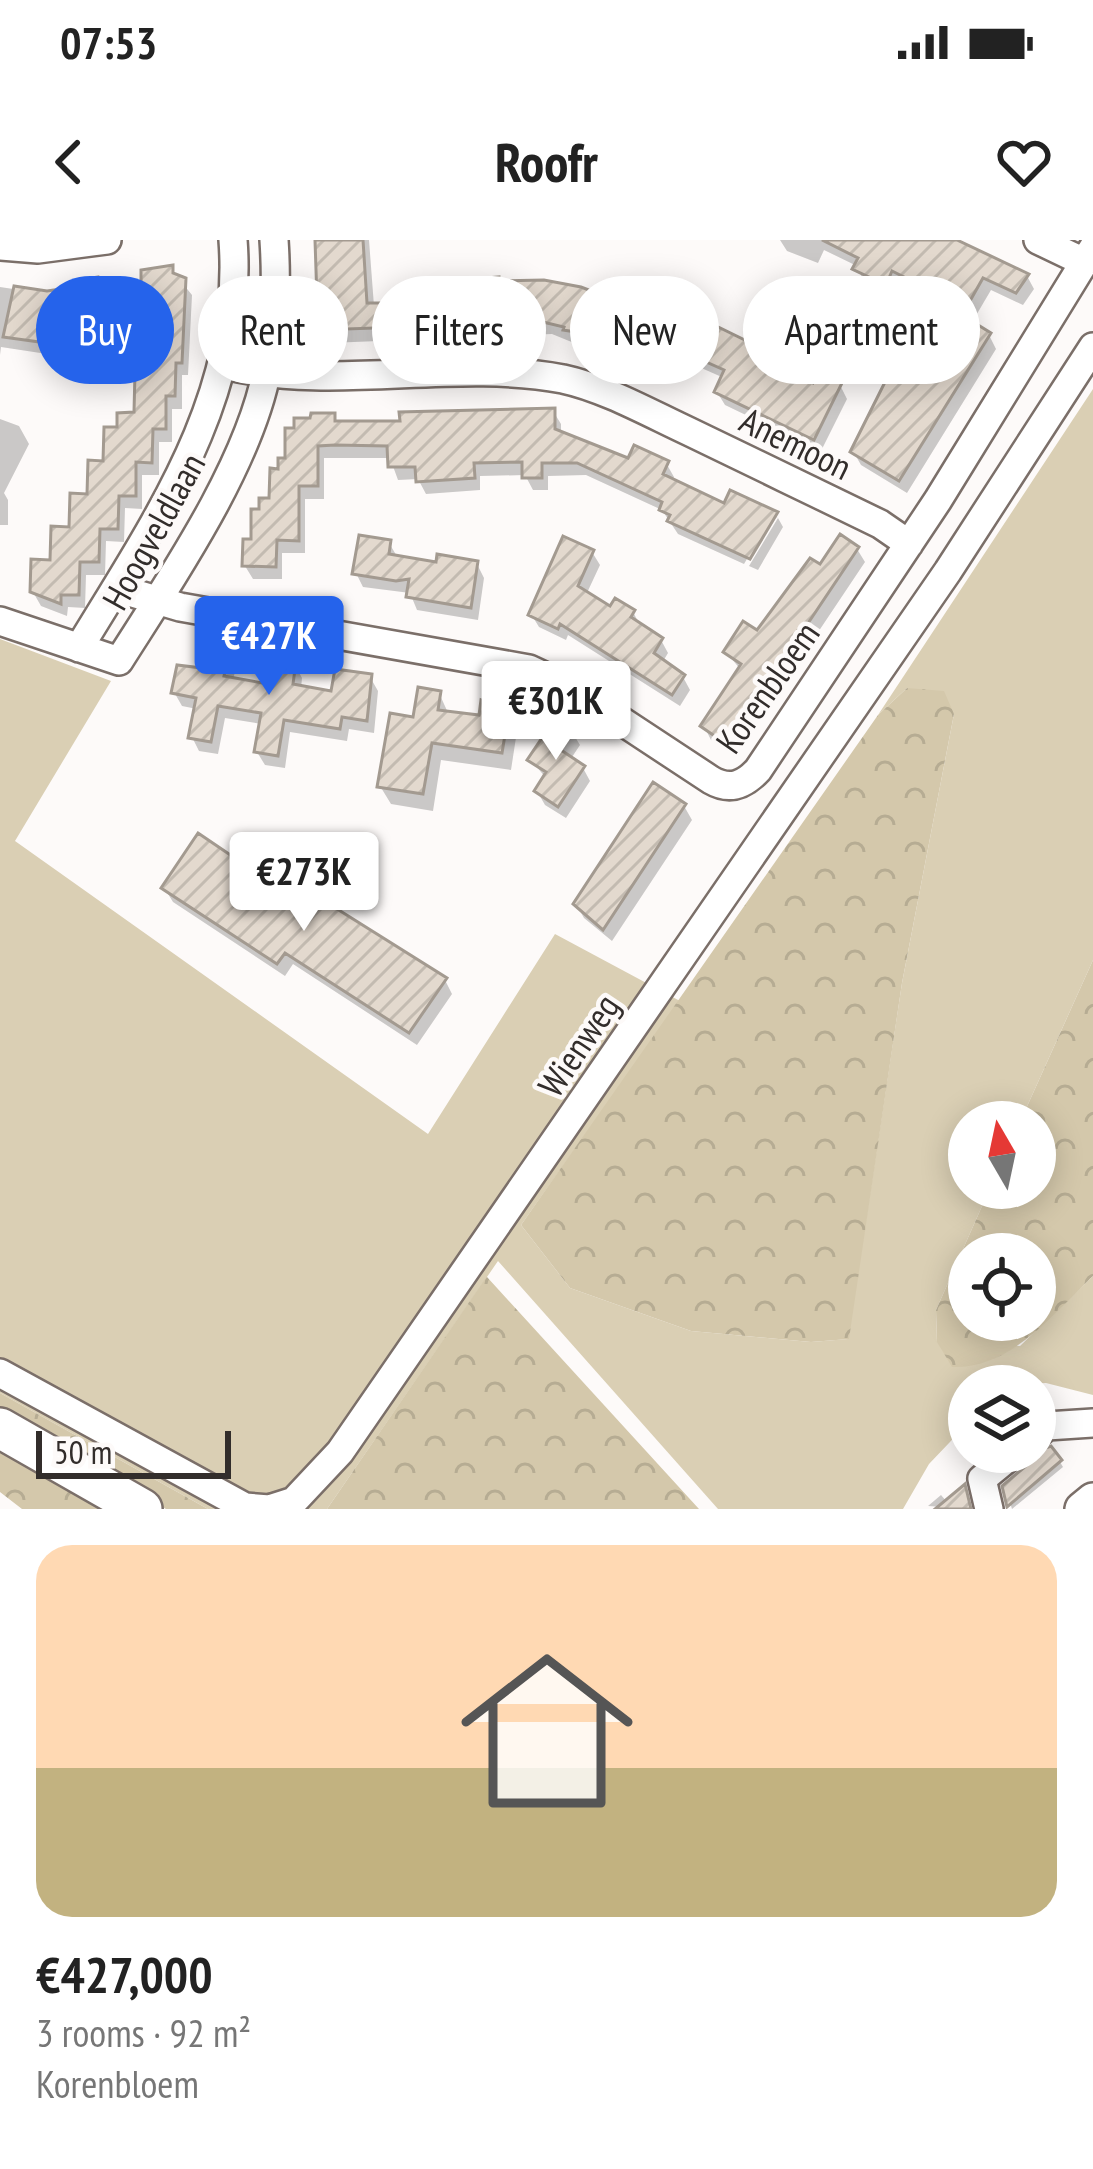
<!DOCTYPE html>
<html lang="en">
<head>
<meta charset="utf-8">
<style>
  body { margin:0; font-family:"PT Sans Narrow",sans-serif; background:#f6f6f6; color:#222; height:100vh; display:flex; flex-direction:column; font-size:45px; white-space:nowrap }
  * { box-sizing:border-box; margin:0 }
  p { font-size:39px; color:#767676 }
  .icon { flex:none; width:66px; height:66px; fill:none; stroke:currentColor; stroke-width:2; stroke-linecap:round; stroke-linejoin:round }
  .map { position:relative; height:1269px; overflow:hidden }
  .panel { display:flex; flex-direction:column; background:#fff; flex:1 }
  .panel>* { flex:none }
  .top-card { position:absolute; left:36px; top:36px; width:1023px; height:108px; display:flex; gap:24px }
  .needle { width:78px; rotate:351deg }
  .tools { position:absolute; left:948px; top:861px; display:grid; gap:24px }
  .tools a { display:grid; place-items:center; width:108px; height:108px; border-radius:50%; background:#fff; box-shadow:0 6px 30px #0003; font-size:60px }
  .scale { position:absolute; left:36px; bottom:30px; width:195px; box-sizing:border-box; padding-left:12px; border:6px solid #322d2b; border-top:0; font-size:33px; line-height:42px; white-space:nowrap; color:#322d2b; -webkit-text-stroke:9px #fdfaf9; paint-order:stroke }
  .price { position:absolute; translate:-50% -102px; padding:0 27px; border-radius:12px; background:#fff; color:#222; font-size:39px; line-height:78px; filter:drop-shadow(0 3px 6px #0008) }
  .price::after { content:''; position:absolute; left:50%; top:72px; width:36px; height:27px; margin-left:-18px; background:inherit; clip-path:polygon(0 0,100% 0,50% 100%) }
  .price.active { background:#2563eb; color:#fff }
  ul { padding:0; list-style:none }
  li { display:grid; align-content:center; gap:24px; height:636px; padding:0 36px }
  li+li { border-top:3px solid #e0e0e0 }
  li span { display:grid; place-items:center; height:372px; border-radius:36px; color:#555 }
  li>.icon { margin-inline-start:auto }
  span .icon { width:216px; height:216px; fill:#fffc; stroke-width:1 }
  li b { font-size:51px }
  .pill { padding:0 42px; border-radius:54px; background:#fff; box-shadow:0 6px 30px #0003; font-size:42px; line-height:108px }
  .pill.active { background:#2563eb; color:#fff }
  .status { display:flex; justify-content:space-between; align-items:center; height:84px; padding:0 60px; background:#fff; direction:ltr }
  .status svg { height:33px; fill:currentColor }
  header { display:flex; justify-content:space-between; align-items:center; height:156px; padding:0 36px; background:#fff; font-size:54px; font-weight:800 }
  .map>svg:first-child { display:block }
</style>
</head>
<body>
<div class="status"><b>07:53</b><svg viewBox="0 0 49 12"><path d="M0 12V9h3v3zM5 12V6h3v6zM10 12V3h3v9zM15 12V0h3v12zM26 1h20v11H26zM47 4h2v5h-2z"/></svg></div>
<header><svg class="icon" aria-label="back" viewBox="0 0 24 24"><path d="M15 5l-7 7 7 7"/></svg>Roofr<svg class="icon" aria-label="heart" viewBox="0 0 24 24"><path d="M12 20l-8-8c-3-5 5-10 8-4 3-6 11-1 8 4z"/></svg></header>
<div class="map">
<svg width="1093" height="1269" viewBox="0 0 1093 1269">
  <defs>
    <pattern id="forest-crowns" width="20" height="18" patternUnits="userSpaceOnUse" patternTransform="scale(3)"><rect width="20" height="18" fill="#d4c8ab"/><path d="M2 6a3 3 0 1 1 6 0M12 15a3 3 0 1 1 6 0" fill="none" stroke="#b6ac93"/></pattern>
    <pattern id="building-hatch" width="6" height="6" patternUnits="userSpaceOnUse" patternTransform="scale(3)"><rect width="6" height="6" fill="#e3d9ce"/><path d="M-1 1l2-2M0 6l6-6M5 7l2-2" fill="none" stroke="#c3bbb1"/></pattern>
  </defs>
  <rect width="100%" height="100%" fill="#fdfaf9"/>
  <path fill="#dacfb4" d="M1093,149v571l-73,162h-51v66h21l-54,122 1,32 83,4 73,-70v119l-47,-12 -77,3v36l-40,42 -26,45h-185l-220,-248 -171,248h-119l-208,-116v-754l111,42 -96,160 413,293 127,-200 125,67 -159,224 49,63 121,43 120,11 37,-3 54,-356 52,-269 -47,-26 -29,27z"/>
  <path fill="url(#forest-crowns)" fill-rule="evenodd" d="M907,448l37,3 10,23 -52,269 -53,356 -38,3 -120,-11 -121,-43 -49,-63 357,-510z
    M1093,720v316c-40,38 -82,93 -141,91l-15,-25 -1,-32 54,-122h45v-66h-15zM1035,1014v66h-66v-66z
    M487,1036v1l212,232h-372z
    M0,1153l208,116h-42l-166,-95z
    M0,1205l108,64h-86l-22,-17z"/>
  <path fill="#0003" d="M315,0h54l5,66h45l80,-22 130,25 23,-3 21,29 -2,27 -5,-2 -5,13 -38,-15 -4,-8 -45,-7 -22,-9 -223,9 -8,-14z
    M780,0h165l82,36 7,13 -11,16 -32,-15 -20,34 18,11 7,14 -89,144 -46,-28 -8,-14 65,-71 24,-44 -16,-9 -8,-14 11,-16 -29,-15 -7,14 -29,-14 -7,-16 -33,-16 -6,13 -31,-12z
    M171,29l21,26 -4,80h-6v34h-10v33h-13v33h-17v34l-17,-1 -1,34 -18,-1 -1,34h-19l-1,33 -17,-1 -1,9 -26,-10 -8,-14 57,-95 30,-67 17,-15z
    M96,40l8,13 3,21 -12,2 -1,35h-33l-1,5 -59,-9 -1,8v-68l47,7 31,-4z
    M706,99l53,11 8,13 47,24 26,-2 7,14 -26,52 -96,-46 -8,-13 7,-14 -34,-15 -8,-14z
    M553,171l8,13v11l69,27 36,1 8,14 -2,4 53,26 53,11h-7l-27,46 -66,-30 -16,-24 -76,-35 -38,1v14h-15l-8,-15 -45,1v14l-54,4 -8,-15 -20,1 -8,-22h-66v41h-19v54h-23v26h-29l-8,-13 17,-54 10,-11 9,-29 52,-56 5,8h65z
    M0,179l19,7 10,18 -25,49 4,7v25h-8z
    M778,278l5,9 -25,43 -9,-4z
    M389,303l9,15 40,7 39,-1 7,14 -6,42 -61,-10 -7,-17 -47,-6 -7,-14z
    M857,309l8,13 -129,193 -25,-15 -7,-14 37,-56 -15,-18 32,-17 63,-67z
    M592,312l8,13 -14,30 25,15 22,2 8,15 20,13 7,13 -6,10 21,14 7,13 -10,16 -112,-71 -2,5 -27,-13 -8,-13z
    M228,412l8,14 -3,15 38,6 24,-22 7,13 -1,11 32,6 37,-18 8,14 -4,42 -25,-4 -2,12 -57,-9 -5,36 -20,-3 -8,-13 5,-28 -37,-6 -7,36 -19,-3 -7,-14 5,-28 -15,-3 -8,-14z
    M439,453l10,22 32,3 28,-18 10,18 -8,52 -70,-10 -8,51 -42,-7 -11,-18 36,-65z
    M572,492l8,13 -10,15 13,8 7,13 -24,37 -21,-13 -8,-14 9,-13 -15,-18z
    M684,566l8,14 -80,121 -28,-23 -8,-14z
    M165,649l146,24 134,67 7,14 -35,51 -124,-81 -8,12 -112,-74z
    M977,1212h19l-20,17 -7,-10z
    M1060,1222l3,5 -51,42 -7,-22z
    M964,1248l8,21 -44,-3 13,-11 6,7z"/>
  <path fill="url(#building-hatch)" stroke="#a39a90" stroke-width="3" d="M315,0h48l4,63h49l-1,-19 84,-7v4l45,-1 37,7 47,18 4,-10 22,8 -4,9 55,23 5,-12 51,25 -3,7 55,28 5,-11 24,11 -28,57 -100,-48 10,-22 -47,-21 -2,5 -16,-6 -6,13 -41,-16 3,-7 -52,-8 1,-3 -21,-5 -225,8z
    M822,0h135l72,34 -13,19 -33,-15 -21,37 29,18 -92,148 -49,-29 37,-74 6,3 9,-15 15,10 25,-46 -27,-17 15,-23 -38,-19 -6,14 -34,-16 6,-11z
    M173,25v8l13,5 -4,85h-6l-1,33h-9v33h-13l-1,34 -16,-1v34h-17l-1,33h-18l-1,33h-19l-1,33h-18v9l-31,-12 1,-33 19,1 1,-34 18,1 1,-34 17,1 1,-34 15,1 1,-34h13v-14l17,-1 3,-118h4v-24z
    M98,37l4,24 -13,2v35l-34,1 -1,5 -51,-7 11,-51 33,5 28,-4 -1,-6z
    M555,168v21l73,29 6,-13 35,16 -6,13 61,29 6,-13 48,22 -28,47 -83,-38 3,-6 -11,-5 3,-8 -85,-39h-35v15h-20v-16l-48,1 1,15 -59,4 -1,-15h-27l-1,-21 -52,-1 -17,1v40h-19v55l-22,-1 -1,27 -34,-1 1,-27h8v-30h8v-11h10l1,-30 8,1v-11h7v-30h9v-10h16l1,-5h24v8h65l-1,-9z
    M840,294l19,13 -131,196 -9,-4 -19,-13 41,-62 -18,-12 20,-31 14,9 53,-72 10,6z
    M359,295l32,5 -2,14 47,8 1,-8 41,7 -7,47 -65,-11 3,-18 -13,2 -44,-7z
    M563,296l31,14 -16,36 32,20 5,-8 20,12 -4,7 32,21 -9,15 31,22 -13,20 -112,-71 -2,5 -30,-14z
    M207,406l23,3 -6,27 44,8 5,-26 23,4 -3,22 38,7 4,-22 37,5 -5,47 -25,-4 -2,12 -56,-9 -6,36 -24,-4 7,-39 -43,-7 -7,36 -23,-4 8,-40 -25,-5 6,-28 25,3z
    M418,447l23,4 -3,19 41,5 2,-15 7,3 3,-8 20,3 -9,55 -70,-10 -9,51 -46,-7 13,-74 23,4z
    M556,477l18,13 -13,20 24,16 -27,41 -24,-16 12,-19 -19,-12z
    M653,542l33,22 -83,126 -30,-26z
    M198,593l112,76 8,-12 129,81 -38,55 -124,-80 -8,11 -116,-76z
    M1051,1206l11,14 -55,47 -5,-21 25,-21 5,-12z
    M965,1244l6,25h-36z"/>
  <g fill="none" stroke-linecap="round" stroke-linejoin="round">
    <defs>
      <path id="minor" d="M1038,0l46,22
        M0,6l38,3 69,-9
        M224,125c114,27 227,-7 339,14 42,9 88,35 127,53 63,31 127,61 190,92l29,20
        M116,348l64,19 349,62 47,22 135,89c19,11 33,5 47,-10l180,-270 155,-252
        M0,381l119,40c52,-82 130,-196 148,-291 8,-43 10,-86 7,-130
        M79,408c77,-127 166,-253 154,-408
        M0,1133l245,134 24,2 25,-8 46,-49 608,-881 145,-224
        M1035,1196l12,-10 46,-3
        M989,1269l-7,-30 33,-27"/>
      <path id="major" d="M1082,1269l11,-9"/>
      <path id="highway" d="M0,1188l142,81"/>
    </defs>
    <use href="#minor" stroke="#7b6f69" stroke-width="32"/>
    <use href="#major" stroke="#7b6f69" stroke-width="38"/>
    <use href="#highway" stroke="#7b6f69" stroke-width="44"/>
    <use href="#minor" stroke="#fff" stroke-width="27"/>
    <use href="#major" stroke="#fff" stroke-width="33"/>
    <use href="#highway" stroke="#fff" stroke-width="39"/>
  </g>
  <g text-anchor="middle" dominant-baseline="central" stroke-width="9" stroke-linejoin="round" paint-order="stroke">
    <g font-size="36" fill="#322d2b" stroke="#fdfaf9">
      <text transform="translate(796 203) rotate(26)">Anemoon</text>
      <text transform="translate(153 291) rotate(-61)">Hoogveldlaan</text>
      <text transform="translate(767 447) rotate(-55)">Korenbloem</text>
      <text transform="translate(578 805) rotate(-56)">Wienweg</text>
    </g>
  </g>
</svg>
<div class="tools">
<a><svg class="needle" viewBox="-14 -14 28 28"><path d="M0-13l5 13h-10z" fill="#e53935"/><path d="M0 13l5-13h-10z" fill="#767676"/></svg></a>
<a><svg class="icon" aria-label="locate" viewBox="0 0 24 24"><circle cx="12" cy="12" r="6"/><path d="M12 2v4M12 18v4M2 12h4M18 12h4"/></svg></a>
<a><svg class="icon" aria-label="layers" viewBox="0 0 24 24"><path d="M12 4l9 5-9 5-9-5zM3 14l9 5 9-5"/></svg></a>
</div>
<div class="scale">50 m</div>
<b class="price active" style="left:269px;top:458px">€427K</b>
<b class="price" style="left:556px;top:523px">€301K</b>
<b class="price" style="left:304px;top:694px">€273K</b>
<div class="top-card">
<a class="pill active">Buy</a>
<a class="pill">Rent</a>
<a class="pill">Filters</a>
<a class="pill">New</a>
<a class="pill">Apartment</a>
</div>
</div>
<section class="panel">
<ul>
<li><span style="background:linear-gradient(#ffd9b3 60%,#c2b280 0)"><svg class="icon" aria-label="home" viewBox="0 0 24 24"><path d="M3 11l9-7 9 7M6 9v11h12V9"/></svg></span><div><b>€427,000</b><p>3 rooms · 92 m²</p><p>Korenbloem</p></div></li>
</ul>
</section>
</body>
</html>
